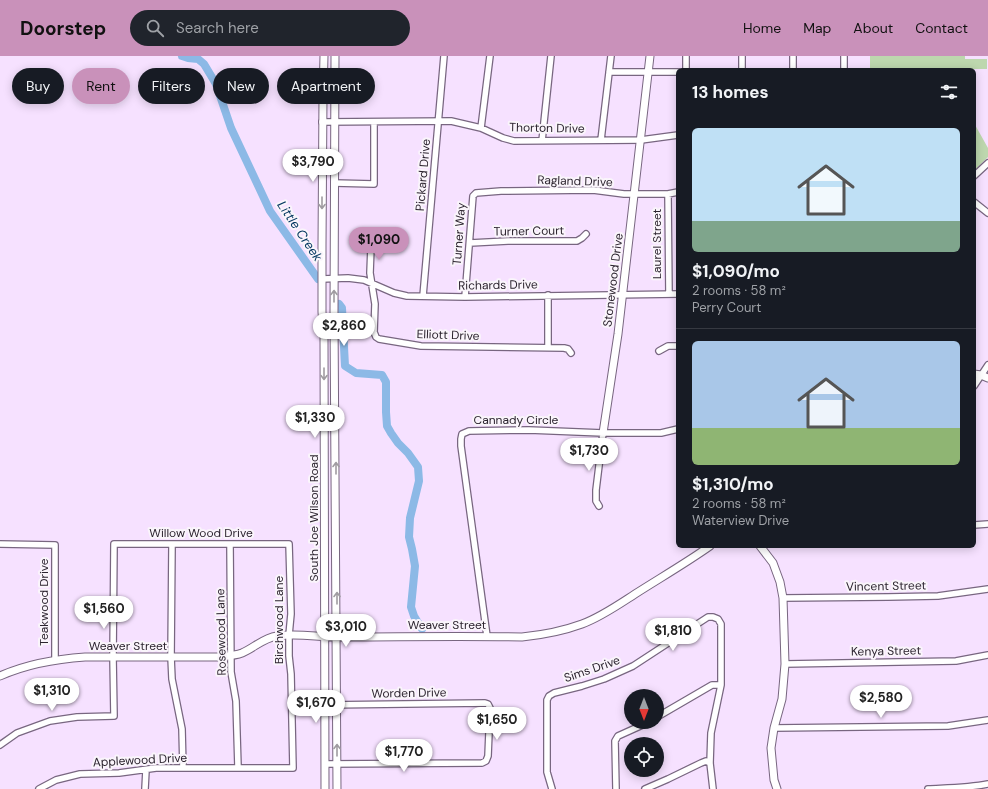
<!DOCTYPE html>
<html lang="en">
<head>
<meta charset="utf-8">
<style>
  body { margin:0; font-family:"DM Sans",sans-serif; background:#20242c; color:#f1f3f6; height:100vh; display:flex; flex-direction:column; font-size:15px; white-space:nowrap }
  * { box-sizing:border-box; margin:0 }
  p { font-size:13px; color:#9ea1a6 }
  .icon { flex:none; width:22px; height:22px; fill:none; stroke:currentColor; stroke-width:2; stroke-linecap:round; stroke-linejoin:round }
  .map { position:relative; flex:1; overflow:hidden }
  .drawer { position:absolute; left:676px; top:12px; width:300px; height:480px; display:flex; flex-direction:column; background:#171b24; border-radius:6px; box-shadow:0 2px 10px #0003 }
  .drawer>* { flex:none }
  .top-card { position:absolute; left:12px; top:12px; width:380px; height:36px; display:flex; gap:8px }
  .needle { width:26px; rotate:180deg }
  .buttons { position:absolute; left:624px; top:633px; display:grid; gap:8px }
  .buttons a { display:grid; place-items:center; width:40px; height:40px; border-radius:50%; background:#171b24; box-shadow:0 2px 10px #0003; font-size:20px }
  .price { position:absolute; translate:-50% -34px; padding:0 9px; border-radius:14px; background:#fff; color:#222; font-size:13px; line-height:26px; filter:drop-shadow(0 1px 2px #0008) }
  .price::after { content:''; position:absolute; left:50%; top:24px; width:12px; height:9px; margin-left:-6px; background:inherit; clip-path:polygon(0 0,100% 0,50% 100%) }
  .price.selected { background:#c991ba; color:#111 }
  ul { padding:0; list-style:none }
  li { display:grid; align-content:center; gap:8px; height:212px; padding:0 16px }
  li+li { border-top:1px solid #363941 }
  li span { display:grid; place-items:center; height:124px; border-radius:6px; color:#555 }
  li>.icon { margin-inline-start:auto }
  span .icon { width:72px; height:72px; fill:#fffc; stroke-width:1 }
  li b { font-size:17px }
  h2 { display:flex; justify-content:space-between; align-items:center; height:48px; padding:0 16px; font-size:17px }
  .tag { padding:0 14px; border-radius:18px; background:#171b24; box-shadow:0 2px 10px #0003; font-size:14px; line-height:36px }
  .tag.selected { background:#c991ba; color:#111 }
  header { display:flex; align-items:center; gap:24px; box-sizing:border-box; height:56px; padding:0 20px; background:#c991ba; color:#111 }
  header strong { font-size:19px }
  nav { display:flex; gap:22px; margin-inline-start:auto; font-size:14px }
  .search { width:280px; height:36px; background:#20242c; display:flex; align-items:center; gap:10px; box-sizing:border-box; padding:0 14px; border-radius:22px; color:#9ea1a6; font-size:15px }
  .map>svg:first-child { display:block }
</style>
</head>
<body>
<header>
<strong>Doorstep</strong>
<div class="search"><svg class="icon" aria-label="search" viewBox="0 0 24 24"><circle cx="10" cy="10" r="6"/><path d="M15 15l6 6"/></svg>Search here</div>
<nav><a>Home</a><a>Map</a><a>About</a><a>Contact</a></nav>
</header>
<div class="map">
<svg width="988" height="733" viewBox="0 0 988 733">
  <rect width="100%" height="100%" fill="#f6e1ff"/>
  <path fill="#bdd7ae" d="M870,0h95v3h22v10h-22v1h-95z
    M974,67l14,25v9l-14,14z"/>
  <g fill="none" stroke-linecap="round" stroke-linejoin="round">
    <path stroke="#8cb9e6" stroke-width="8" d="M182,0l6,2 10,1 6,5 12,20 15,44 39,83 48,68
      M339,248l3,4 3,58 11,7 26,2 4,7v30l1,14 4,7 7,10 10,10 10,14 1,14 -9,37 -1,19 3,12 3,17 -4,41 3,9 8,13"/>
    <defs>
      <path id="street" d="M742,0v14
        M793,0v14
        M844,0v14
        M686,14v-14
        M609,16h69
        M322,66l129,-1 30,7 22,10 11,3 127,-1 37,-5
        M481,72l9,-72
        M601,84l10,-84
        M542,85l9,-85
        M974,120l14,-13
        M334,127l40,1v-62
        M668,138l1,100
        M974,146l14,11
        M372,182l-1,9 -1,26 5,31 -1,28 2,5 3,2 42,7 143,2 4,1 3,4
        M470,187l38,-2h69l5,-3 4,-4
        M322,223l26,-1 16,2 30,13 13,3 58,1 213,-3
        M548,239v53
        M423,240l21,-240
        M465,241l8,-101 3,-3 25,-2 92,-1 31,4h44l10,-2
        M659,295l9,-5h10
        M974,330l14,-21
        M599,450l-3,-5v-11l7,-57
        M974,469l14,-1
        M0,488l55,1v115
        M230,488l1,128 5,29 2,66
        M172,489l-1,112 1,22 10,50 1,39
        M783,542l105,-1 50,-1 50,-7
        M487,580l-26,-190v-7l1,-5 7,-3 60,-1 74,3h58l17,-4
        M785,608l171,-3 32,-6
        M657,661l55,-32h9
        M774,672l174,-2 40,-6
        M0,689l17,-12 33,-12 27,-4 37,-1 -1,-59 1,-113h175l2,70 -2,21v21l2,18 2,94h-137l-37,5 -39,1 -24,6 -17,9
        M325,708l157,-1 4,-2 2,-5 2,-48 -2,-4 -3,-1 -160,2
        M145,733l1,-19
        M552,733l-5,-17v-72l2,-4 5,-3 28,-7 22,-7 29,-13 75,-49h5l5,2 3,5v61l-10,48 -1,30 3,26
        M616,733l-1,-48 3,-5 31,-14
        M645,733l23,-10 33,-16 5,-2 4,2
        M928,733c20,-1 40,-1 60,-5"/>
      <path id="secondary" d="M324,0l-1,40 -1,149v67l2,26 1,451
        M335,0l-1,260 3,473
        M974,318l7,1 7,3
        M603,377l15,-99 32,-278
        M760,490l13,17 7,19 3,16 2,66 -3,35 -8,29 -3,20 3,32 3,9
        M0,620c27,-12 55,-17 85,-19h133c8,-1 16,-1 24,-4 12,-5 21,-15 35,-17 20,-3 40,1 60,1 62,0 124,-1 185,0 20,-2 41,-6 60,-13 19,-7 36,-19 53,-30 25,-16 51,-31 75,-48"/>
    </defs>
    <use href="#street" stroke="#786680" stroke-width="8"/>
    <use href="#secondary" stroke="#786680" stroke-width="9"/>
    <use href="#street" stroke="#fff" stroke-width="5.5"/>
    <use href="#secondary" stroke="#fff" stroke-width="7"/>
  </g>
  <defs><path id="oneway-shaft" d="M-6 0H5M1.5-3L5.5 0L1.5 3" fill="none" stroke-width="1.6" stroke-linecap="round" stroke-linejoin="round"/></defs>
  <g stroke="#a09ca1">
    <use href="#oneway-shaft" transform="translate(322 147) rotate(90)"/>
    <use href="#oneway-shaft" transform="translate(334 240) rotate(-90)"/>
    <use href="#oneway-shaft" transform="translate(324 318) rotate(90)"/>
    <use href="#oneway-shaft" transform="translate(336 412) rotate(-90)"/>
    <use href="#oneway-shaft" transform="translate(337 542) rotate(-90)"/>
    <use href="#oneway-shaft" transform="translate(337 694) rotate(-90)"/>
  </g>
  <g text-anchor="middle" dominant-baseline="central" stroke-width="4" stroke-linejoin="round" paint-order="stroke">
    <g font-size="12" fill="#2c242f" stroke="#faf5fb">
      <text transform="translate(547 72) rotate(1)">Thorton Drive</text>
      <text transform="translate(423 119) rotate(-85)">Pickard Drive</text>
      <text transform="translate(575 125) rotate(2)">Ragland Drive</text>
      <text transform="translate(529 175) rotate(-1)">Turner Court</text>
      <text transform="translate(459 178) rotate(-86)">Turner Way</text>
      <text transform="translate(657 188) rotate(-90)">Laurel Street</text>
      <text transform="translate(613 224) rotate(-83)">Stonewood Drive</text>
      <text transform="translate(498 229) rotate(-1)">Richards Drive</text>
      <text transform="translate(448 279) rotate(2)">Elliott Drive</text>
      <text x="516" y="364">Cannady Circle</text>
      <text transform="translate(314 462) rotate(-90)">South Joe Wilson Road</text>
      <text x="201" y="477">Willow Wood Drive</text>
      <text transform="translate(886 530) rotate(-1)">Vincent Street</text>
      <text transform="translate(44 546) rotate(-90)">Teakwood Drive</text>
      <text transform="translate(279 564) rotate(-90)">Birchwood Lane</text>
      <text x="447" y="569">Weaver Street</text>
      <text transform="translate(221 576) rotate(-91)">Rosewood Lane</text>
      <text x="128" y="590">Weaver Street</text>
      <text transform="translate(886 595) rotate(-1)">Kenya Street</text>
      <text transform="translate(592 613) rotate(-19)">Sims Drive</text>
      <text transform="translate(409 637) rotate(-1)">Worden Drive</text>
      <text transform="translate(140 704) rotate(-3)">Applewood Drive</text>
    </g>
    <g font-size="13" font-style="italic" fill="#00355e" stroke="#faf5fb">
      <text transform="translate(300 175) rotate(56)">Little Creek</text>
    </g>
  </g>
</svg>
<div class="buttons">
<a><svg class="needle" viewBox="-14 -14 28 28"><path d="M0-13l5 13h-10z" fill="#e53935"/><path d="M0 13l5-13h-10z" fill="#9ea1a6"/></svg></a>
<a><svg class="icon" aria-label="locate" viewBox="0 0 24 24"><circle cx="12" cy="12" r="6"/><path d="M12 2v4M12 18v4M2 12h4M18 12h4"/></svg></a>
</div>
<b class="price" style="left:313px;top:127px">$3,790</b>
<b class="price selected" style="left:379px;top:205px">$1,090</b>
<b class="price" style="left:344px;top:291px">$2,860</b>
<b class="price" style="left:315px;top:383px">$1,330</b>
<b class="price" style="left:589px;top:416px">$1,730</b>
<b class="price" style="left:104px;top:574px">$1,560</b>
<b class="price" style="left:346px;top:592px">$3,010</b>
<b class="price" style="left:673px;top:596px">$1,810</b>
<b class="price" style="left:52px;top:656px">$1,310</b>
<b class="price" style="left:881px;top:663px">$2,580</b>
<b class="price" style="left:316px;top:668px">$1,670</b>
<b class="price" style="left:497px;top:685px">$1,650</b>
<b class="price" style="left:404px;top:717px">$1,770</b>
<div class="top-card">
<a class="tag">Buy</a>
<a class="tag selected">Rent</a>
<a class="tag">Filters</a>
<a class="tag">New</a>
<a class="tag">Apartment</a>
</div>
<section class="drawer">
<h2>13 homes<svg class="icon" aria-label="filters" viewBox="0 0 24 24"><path d="M4 7h16M4 17h16"/><circle cx="9" cy="7" r="2"/><circle cx="15" cy="17" r="2"/></svg></h2>
<ul>
<li><span style="background:linear-gradient(#bfe0f5 75%,#7fa58c 0)"><svg class="icon" aria-label="home" viewBox="0 0 24 24"><path d="M3 11l9-7 9 7M6 9v11h12V9"/></svg></span><div><b>$1,090/mo</b><p>2 rooms · 58 m²</p><p>Perry Court</p></div></li>
<li><span style="background:linear-gradient(#a9c7e8 70%,#8fb573 0)"><svg class="icon" aria-label="home" viewBox="0 0 24 24"><path d="M3 11l9-7 9 7M6 9v11h12V9"/></svg></span><div><b>$1,310/mo</b><p>2 rooms · 58 m²</p><p>Waterview Drive</p></div></li>
</ul>
</section>
</div>
</body>
</html>
